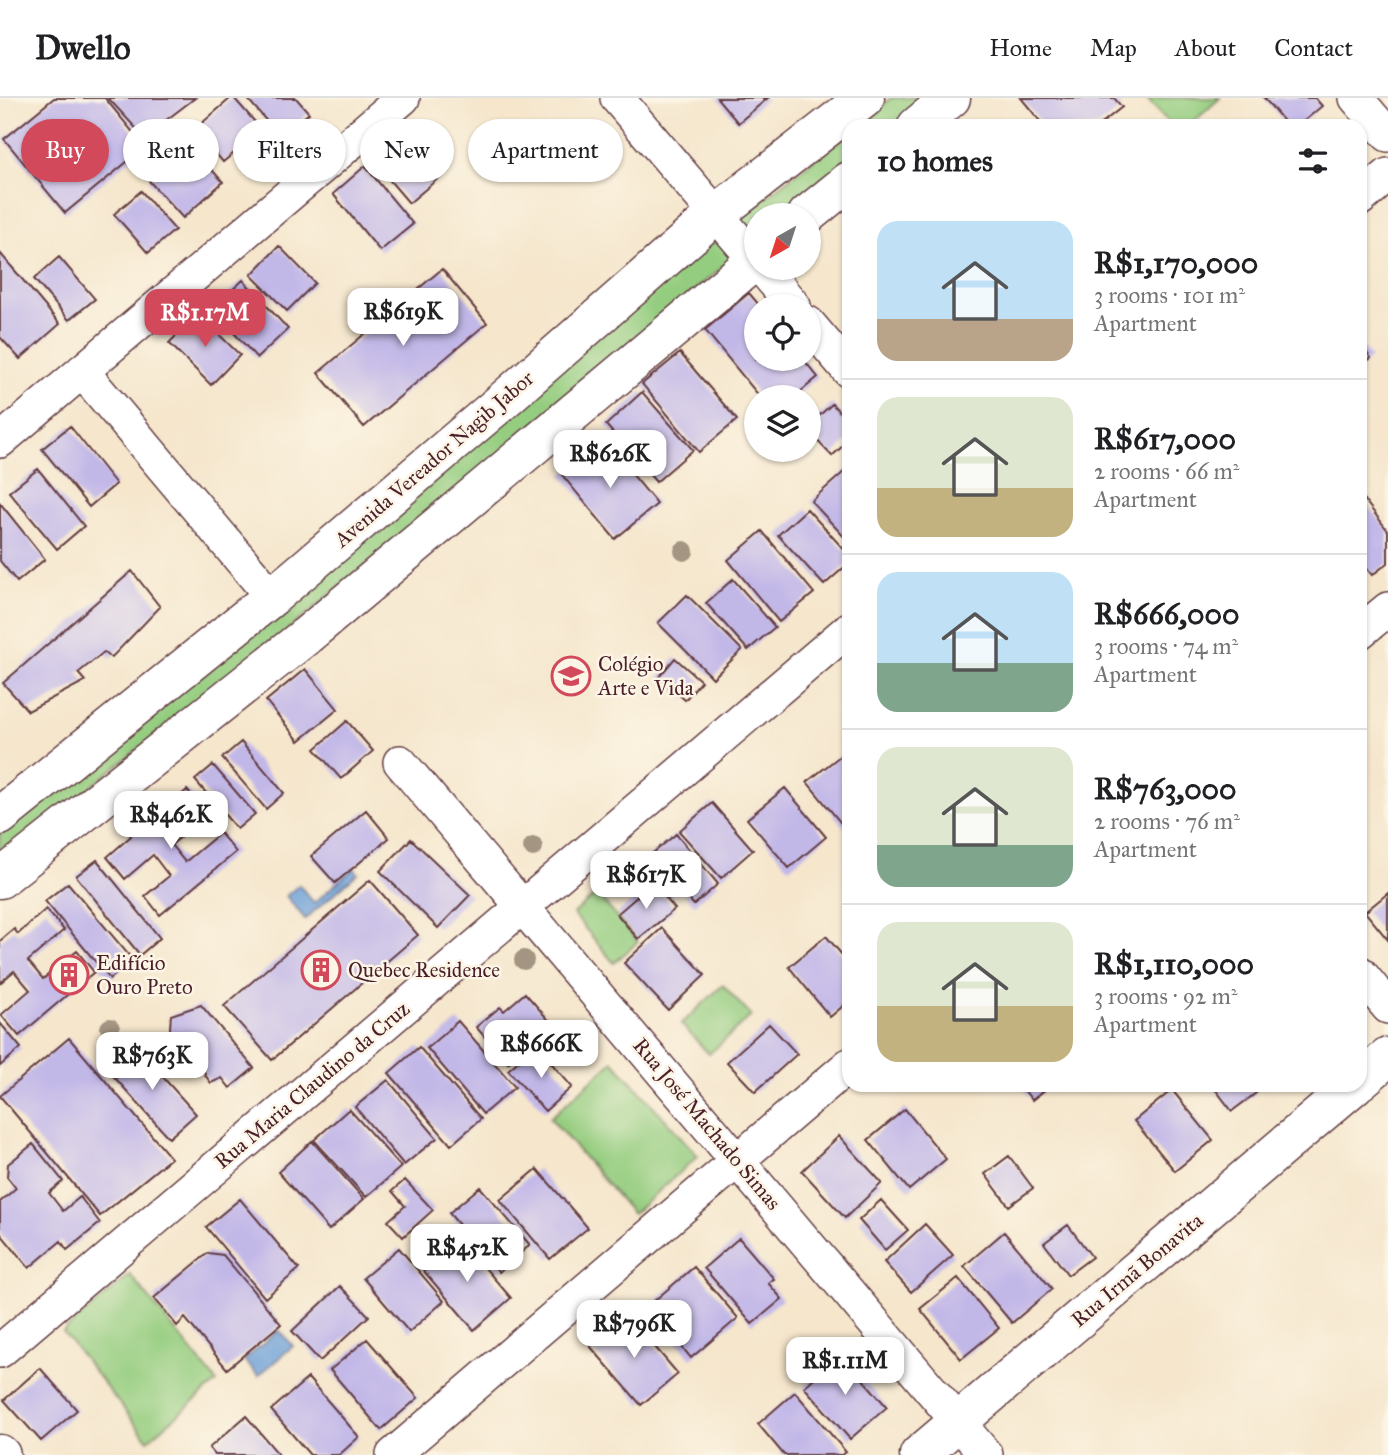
<!DOCTYPE html>
<html lang="en">
<head>
<meta charset="utf-8">
<style>
  body { margin:0; font-family:"IM FELL Great Primer",serif; background:#f6f6f6; color:#202124; height:100vh; display:flex; flex-direction:column; font-size:26px; white-space:nowrap }
  * { box-sizing:border-box; margin:0 }
  p { font-size:23px; color:#757577 }
  .icon { flex:none; width:38px; height:38px; fill:none; stroke:currentColor; stroke-width:2; stroke-linecap:round; stroke-linejoin:round }
  .map { position:relative; flex:1; overflow:hidden }
  .details { position:absolute; left:842px; top:21px; width:525px; height:973px; display:flex; flex-direction:column; background:#fff; border-radius:21px; box-shadow:0 2px 5px #0004 }
  .details>* { flex:none }
  .hud { position:absolute; left:21px; top:21px; width:665px; height:63px; display:flex; gap:14px }
  .needle { width:46px; rotate:219deg }
  .tools { position:absolute; left:744px; top:105px; display:grid; gap:14px }
  .tools a { display:grid; place-items:center; width:77px; height:77px; border-radius:50%; background:#fff; box-shadow:0 2px 5px #0004; font-size:35px }
  .price { position:absolute; translate:-50% -60px; padding:0 16px; border-radius:14px; background:#fff; color:#222; font-size:23px; line-height:46px; filter:drop-shadow(0 2px 4px #0008) }
  .price::after { content:''; position:absolute; left:50%; top:42px; width:21px; height:16px; margin-left:-10px; background:inherit; clip-path:polygon(0 0,100% 0,50% 100%) }
  .price.selected { background:#d1495b; color:#fff }
  ul { padding:0; list-style:none }
  li { display:flex; align-items:center; gap:21px; height:175px; padding:0 35px }
  li+li { border-top:2px solid #e0e0e0 }
  li span { display:grid; place-items:center; flex:none; width:196px; height:140px; border-radius:21px; color:#555 }
  li>.icon { margin-inline-start:auto }
  span .icon { width:84px; height:84px; fill:#fffc; stroke-width:1 }
  li b { font-size:30px }
  h2 { display:flex; justify-content:space-between; align-items:center; height:84px; padding:0 35px; font-size:30px }
  .tag { padding:0 24px; border-radius:32px; background:#fff; box-shadow:0 2px 5px #0004; font-size:24px; line-height:63px }
  .tag.selected { background:#d1495b; color:#fff }
  header { display:flex; align-items:center; gap:42px; box-sizing:border-box; height:98px; padding:0 35px; background:#fff; border-bottom:2px solid #e0e0e0 }
  header strong { font-size:33px }
  nav { display:flex; gap:38px; margin-inline-start:auto; font-size:24px }
  .map>svg:first-child { display:block }
</style>
</head>
<body>
<header>
<strong>Dwello</strong>
<nav><a>Home</a><a>Map</a><a>About</a><a>Contact</a></nav>
</header>
<div class="map">
<svg width="1388" height="1357" viewBox="0 0 1388 1357">
  <rect width="100%" height="100%" fill="#fcf5e5"/>
  <filter id="ink" filterUnits="userSpaceOnUse"><feTurbulence type="fractalNoise" baseFrequency=".0143" numOctaves="2"/><feDisplacementMap in="SourceGraphic" scale="14" xChannelSelector="R" yChannelSelector="G"/><feConvolveMatrix kernelMatrix="1 2 1 2 8 2 1 2 1" color-interpolation-filters="sRGB"/></filter>
  <filter id="wash" filterUnits="userSpaceOnUse"><feTurbulence type="fractalNoise" baseFrequency=".00686" numOctaves="4" result="noise"/><feDisplacementMap in="SourceGraphic" scale="28" xChannelSelector="R" yChannelSelector="G"/><feGaussianBlur stdDeviation="1.57" result="paint"/><feColorMatrix in="noise" values="0 0 0 0 0 0 0 0 0 0 0 0 0 0 0 0 0 1.4 0 .05"/><feComposite in="paint" operator="in"/></filter>
  <g filter="url(#wash)">
    <rect width="100%" height="100%" fill="#f5e6cc"/>
    <path fill="#95cd80" stroke="#707656" stroke-width="2" d="M891,0h36l-34,28h-37z
      M1146,0h74l-31,28h-17z
      M849,34v31l-64,52h-29v24l-460,384 -296,236v-25l725,-605z
      M597,796l41,48 -24,21 -41,-49z
      M723,887l28,31 -42,38 -28,-30z
      M613,963l85,95 -65,58 -83,-96z
      M130,1177l87,107 -69,58 -85,-108z"/>
    <path fill="#6da0d8" stroke="#5c6082" stroke-width="2" d="M354,770l4,5 -53,46 -19,-23 13,-11 15,18z
      M279,1232l14,16 -35,30 -14,-16z"/>
    <g id="blocks">
      <path fill="#c2b8e8" d="M54,0h51l40,49 -80,66 -61,-74z
        M108,0h87l-51,39z
        M231,0h3l28,32 -39,32 -28,-33z
        M247,0h49l13,15 -29,24z
        M717,0h51l-30,25z
        M1021,0h93l8,9 -24,19h-54z
        M1264,0h51l7,8 -24,20h-10z
        M405,38l35,41 -31,26 -35,-41z
        M189,47l34,37 -40,36 -34,-37z
        M365,68l48,58 -33,27 -47,-57z
        M141,93l34,39 -27,23 -34,-39z
        M279,148l36,37 -28,28 -36,-36z
        M0,155l60,71 -40,35 -20,-22z
        M59,159l36,42 -26,21 -35,-41z
        M442,171l45,54 -123,104 -46,-54z
        M243,182l45,49 -31,29 -45,-49z
        M749,195l11,13h-4v53h47l15,18 -24,20h-34l-55,-67z
        M198,216l42,41 -29,30 -42,-42z
        M1360,246l11,14 -11,9z
        M680,255l57,67 -38,32 -57,-68z
        M642,294l51,58 -37,32 -50,-57z
        M832,306l17,18v18l-17,16 -24,-25v-5z
        M70,328l46,58 -27,23 -47,-58z
        M604,342l53,64 -42,35 -53,-64z
        M38,371l46,57 -27,23 -48,-57z
        M846,372l3,3v69l-38,-41z
        M1360,396l28,37v32l-16,12 -12,-15z
        M0,405l45,56 -28,23 -17,-21z
        M807,411l42,46v8l-25,22 -46,-50z
        M762,433l52,62 -35,29 -51,-62z
        M132,473l28,36 -49,51 -7,-6 -26,21 7,8 -57,30 -25,-28z
        M733,481l42,48 -27,23 -42,-47z
        M687,497l55,55 -29,28 -55,-55z
        M675,560l26,23 -16,19 -26,-23z
        M305,571l33,40 -39,32 -33,-40z
        M347,623l26,30 -32,28 -26,-30z
        M241,644l43,51 -18,16 -44,-51z
        M845,654l4,4v77l-42,-51z
        M213,667l42,49 -18,15 -42,-49z
        M785,690l41,49 -37,31 -42,-49z
        M187,692l21,25 -37,30 14,17 35,-29 16,19 -76,63 -15,-19 24,-20 -16,-21 -28,24 -18,-22 24,-21 -3,-4 27,-22 4,4z
        M712,705l41,47 -32,28 -42,-47z
        M366,712l23,28 -54,45 -24,-27z
        M676,736l42,50 -24,21 -14,-16 -11,9 -28,-35z
        M411,741l59,56 -32,33 -58,-57z
        M97,762l63,78 -20,17 -64,-79z
        M370,782l48,55 -146,125 -48,-54z
        M68,785l65,77 -23,19 -65,-78z
        M653,785l22,26 -37,30 -21,-25z
        M1388,795v47l-23,-28z
        M46,811l18,21 -36,31 15,18 34,-28 17,21 -75,64 -18,-21 29,-25 -16,-19 -14,12v-42l14,-12 4,5z
        M662,830l43,47 -37,35 -44,-47z
        M826,838l23,27v38l-19,16 -41,-50z
        M525,895l28,32 -45,38 -32,-36 24,-20 4,4z
        M201,907l53,63 -24,20 -8,-10 -11,5 -6,-8 -2,-9 -13,2 -11,-12 -9,-28 1,-13z
        M458,923l57,66 -32,27 -56,-66z
        M0,925l21,25 -21,18z
        M769,926l28,30 -42,38 -28,-30z
        M69,940l102,120 -71,58 -100,-120z
        M134,947l62,69 -27,24 -62,-69z
        M419,949l62,72 -30,26 -62,-72z
        M523,959l24,1 25,29 -27,24 -37,-41z
        M388,982l49,58 -33,27 -49,-58z
        M1020,987h31l-19,15z
        M1212,987h38l6,8 -24,18z
        M1172,992l41,50 -38,31 -41,-50z
        M349,1011l52,58 -35,30 -52,-57z
        M905,1011l41,50 -37,31 -41,-50z
        M839,1038l43,47 -37,35 -43,-47z
        M312,1043l52,58 -35,31 -51,-58z
        M33,1046l30,37 -14,12 14,18 17,-14 20,26 -33,27 -6,-9 -32,27 -29,-35v-31l16,-14 -9,-11 1,-13z
        M1009,1058l24,32 -24,18 -24,-32z
        M537,1071l51,59 -38,31 -50,-59z
        M405,1082l28,30 -30,27 -15,-16 17,-15 -13,-15z
        M480,1089l50,58 -31,27 -50,-59z
        M240,1101l59,70 -34,29 -59,-71z
        M881,1102l27,30 -23,20 -26,-30z
        M925,1126l28,31 -42,37 -27,-30z
        M1068,1127l24,32 -24,18 -24,-32z
        M1004,1134l48,57 -40,34 -48,-57z
        M739,1140l35,41 -6,4 14,16 -30,25 -48,-56z
        M460,1141l51,59 -37,32 -51,-60z
        M399,1150l45,53 -35,31 -46,-54z
        M208,1155l15,2 58,69 -54,45 -42,-51 -8,8 -23,-28z
        M694,1169l44,51 -47,40 -43,-52z
        M958,1180l41,50 -38,31 -41,-50z
        M340,1188l29,30 -49,45 -28,-30z
        M627,1216l51,60 -37,31 -51,-59z
        M367,1241l51,59 -37,32 -51,-60z
        M841,1256l46,53 -37,32 -46,-52z
        M40,1270l37,42 -36,31 -37,-41z
        M308,1280l51,59 -20,18h-29l-39,-45z
        M795,1294l51,60 -4,3h-58l-26,-31z
        M246,1318l33,39h-64l-6,-7z"/>
    </g>
  </g>
  <g filter="url(#ink)">
    <use href="#blocks" fill-opacity="0" stroke="#643d43" stroke-width="2"/>
    <g fill="none" stroke-linecap="round" stroke-linejoin="round">
      <defs>
        <path id="street" d="M617,0l139,163
          M1356,0l32,37
          M1360,101l28,-24
          M762,170l32,38
          M808,225l41,48
          M82,273l190,226
          M0,343l403,-343
          M1360,534l28,-23
          M400,664l586,693
          M1360,875l28,34
          M0,1253l849,-722
          M393,1357l456,-390"/>
        <path id="secondary" d="M917,28l34,-28
          M807,117l42,-34
          M0,718l272,-219 226,-192 218,-191 149,-116
          M0,781l306,-243 450,-376
          M1360,983l28,-24
          M0,1356l1,1
          M919,1357l436,-370"/>
      </defs>
      <use href="#street" stroke="#643d43" stroke-width="36"/>
      <use href="#secondary" stroke="#643d43" stroke-width="41"/>
      <use href="#street" stroke="#fff" stroke-width="33"/>
      <use href="#secondary" stroke="#fff" stroke-width="38"/>
    </g>
    <g fill="#a39581">
      <circle cx="684" cy="453" r="10"/>
      <circle cx="533" cy="749" r="10"/>
      <circle cx="524" cy="862" r="10"/>
      <circle cx="110" cy="930" r="10"/>
    </g>
  </g>
  <defs>
    <symbol id="school-ring" viewBox="-11 -11 22 22"><circle r="9.5" fill="#fcf5e5" stroke="#d1495b" stroke-width="1.5"/><path d="M0-5L7-2L0 1L-7-2ZM-4 1L0 2.5L4 1V4Q0 6-4 4Z" fill="#d1495b"/></symbol>
    <symbol id="building-ring" viewBox="-11 -11 22 22"><circle r="9.5" fill="#fcf5e5" stroke="#d1495b" stroke-width="1.5"/><path d="M-4-6H4V6H1V3H-1V6H-4ZM-2.5-4.3h1.7v1.8h-1.7ZM.8-4.3h1.7v1.8H.8ZM-2.5-1h1.7V.8h-1.7ZM.8-1h1.7V.8H.8Z" fill="#d1495b"/></symbol>
  </defs>
  <g fill-rule="evenodd">
    <use href="#school-ring" x="549" y="556" width="44" height="44"/>
    <use href="#building-ring" x="299" y="850" width="44" height="44"/>
    <use href="#building-ring" x="47" y="855" width="44" height="44"/>
  </g>
  <g text-anchor="middle" dominant-baseline="central" stroke-width="5" stroke-linejoin="round" paint-order="stroke">
    <g font-size="21" fill="#4a1f2b" stroke="#fcf5e5">
      <text transform="translate(434 361) rotate(-41)">Avenida Vereador Nagib Jabor</text>
      <text transform="translate(312 987) rotate(-40)">Rua Maria Claudino da Cruz</text>
      <text transform="translate(707 1026) rotate(50)">Rua José Machado Simas</text>
      <text transform="translate(1137 1172) rotate(-40)">Rua Irmã Bonavita</text>
    </g>
    <g font-size="21" fill="#4a1f2b" stroke="#fcf5e5" text-anchor="start">
      <text x="598" y="566">Colégio<tspan x="598" dy="24">Arte e Vida</tspan></text>
      <text x="96" y="865">Edifício<tspan x="96" dy="24">Ouro Preto</tspan></text>
      <text x="348" y="872">Quebec Residence</text>
    </g>
  </g>
</svg>
<div class="tools">
<a><svg class="needle" viewBox="-14 -14 28 28"><path d="M0-13l5 13h-10z" fill="#e53935"/><path d="M0 13l5-13h-10z" fill="#757577"/></svg></a>
<a><svg class="icon" aria-label="locate" viewBox="0 0 24 24"><circle cx="12" cy="12" r="6"/><path d="M12 2v4M12 18v4M2 12h4M18 12h4"/></svg></a>
<a><svg class="icon" aria-label="layers" viewBox="0 0 24 24"><path d="M12 4l9 5-9 5-9-5zM3 14l9 5 9-5"/></svg></a>
</div>
<b class="price" style="left:403px;top:250px">R$619K</b>
<b class="price selected" style="left:205px;top:251px">R$1.17M</b>
<b class="price" style="left:610px;top:392px">R$626K</b>
<b class="price" style="left:171px;top:753px">R$462K</b>
<b class="price" style="left:646px;top:813px">R$617K</b>
<b class="price" style="left:541px;top:982px">R$666K</b>
<b class="price" style="left:152px;top:994px">R$763K</b>
<b class="price" style="left:467px;top:1186px">R$452K</b>
<b class="price" style="left:634px;top:1262px">R$796K</b>
<b class="price" style="left:845px;top:1299px">R$1.11M</b>
<div class="hud">
<a class="tag selected">Buy</a>
<a class="tag">Rent</a>
<a class="tag">Filters</a>
<a class="tag">New</a>
<a class="tag">Apartment</a>
</div>
<section class="details">
<h2>10 homes<svg class="icon" aria-label="filters" viewBox="0 0 24 24"><path d="M4 7h16M4 17h16"/><circle cx="9" cy="7" r="2"/><circle cx="15" cy="17" r="2"/></svg></h2>
<ul>
<li><span style="background:linear-gradient(#bfe0f5 70%,#b9a48a 0)"><svg class="icon" aria-label="home" viewBox="0 0 24 24"><path d="M3 11l9-7 9 7M6 9v11h12V9"/></svg></span><div><b>R$1,170,000</b><p>3 rooms · 101 m²</p><p>Apartment</p></div></li>
<li><span style="background:linear-gradient(#dfe7d0 65%,#c2b280 0)"><svg class="icon" aria-label="home" viewBox="0 0 24 24"><path d="M3 11l9-7 9 7M6 9v11h12V9"/></svg></span><div><b>R$617,000</b><p>2 rooms · 66 m²</p><p>Apartment</p></div></li>
<li><span style="background:linear-gradient(#bfe0f5 65%,#7fa58c 0)"><svg class="icon" aria-label="home" viewBox="0 0 24 24"><path d="M3 11l9-7 9 7M6 9v11h12V9"/></svg></span><div><b>R$666,000</b><p>3 rooms · 74 m²</p><p>Apartment</p></div></li>
<li><span style="background:linear-gradient(#dfe7d0 70%,#7fa58c 0)"><svg class="icon" aria-label="home" viewBox="0 0 24 24"><path d="M3 11l9-7 9 7M6 9v11h12V9"/></svg></span><div><b>R$763,000</b><p>2 rooms · 76 m²</p><p>Apartment</p></div></li>
<li><span style="background:linear-gradient(#dfe7d0 60%,#c2b280 0)"><svg class="icon" aria-label="home" viewBox="0 0 24 24"><path d="M3 11l9-7 9 7M6 9v11h12V9"/></svg></span><div><b>R$1,110,000</b><p>3 rooms · 92 m²</p><p>Apartment</p></div></li>
</ul>
</section>
</div>
</body>
</html>
